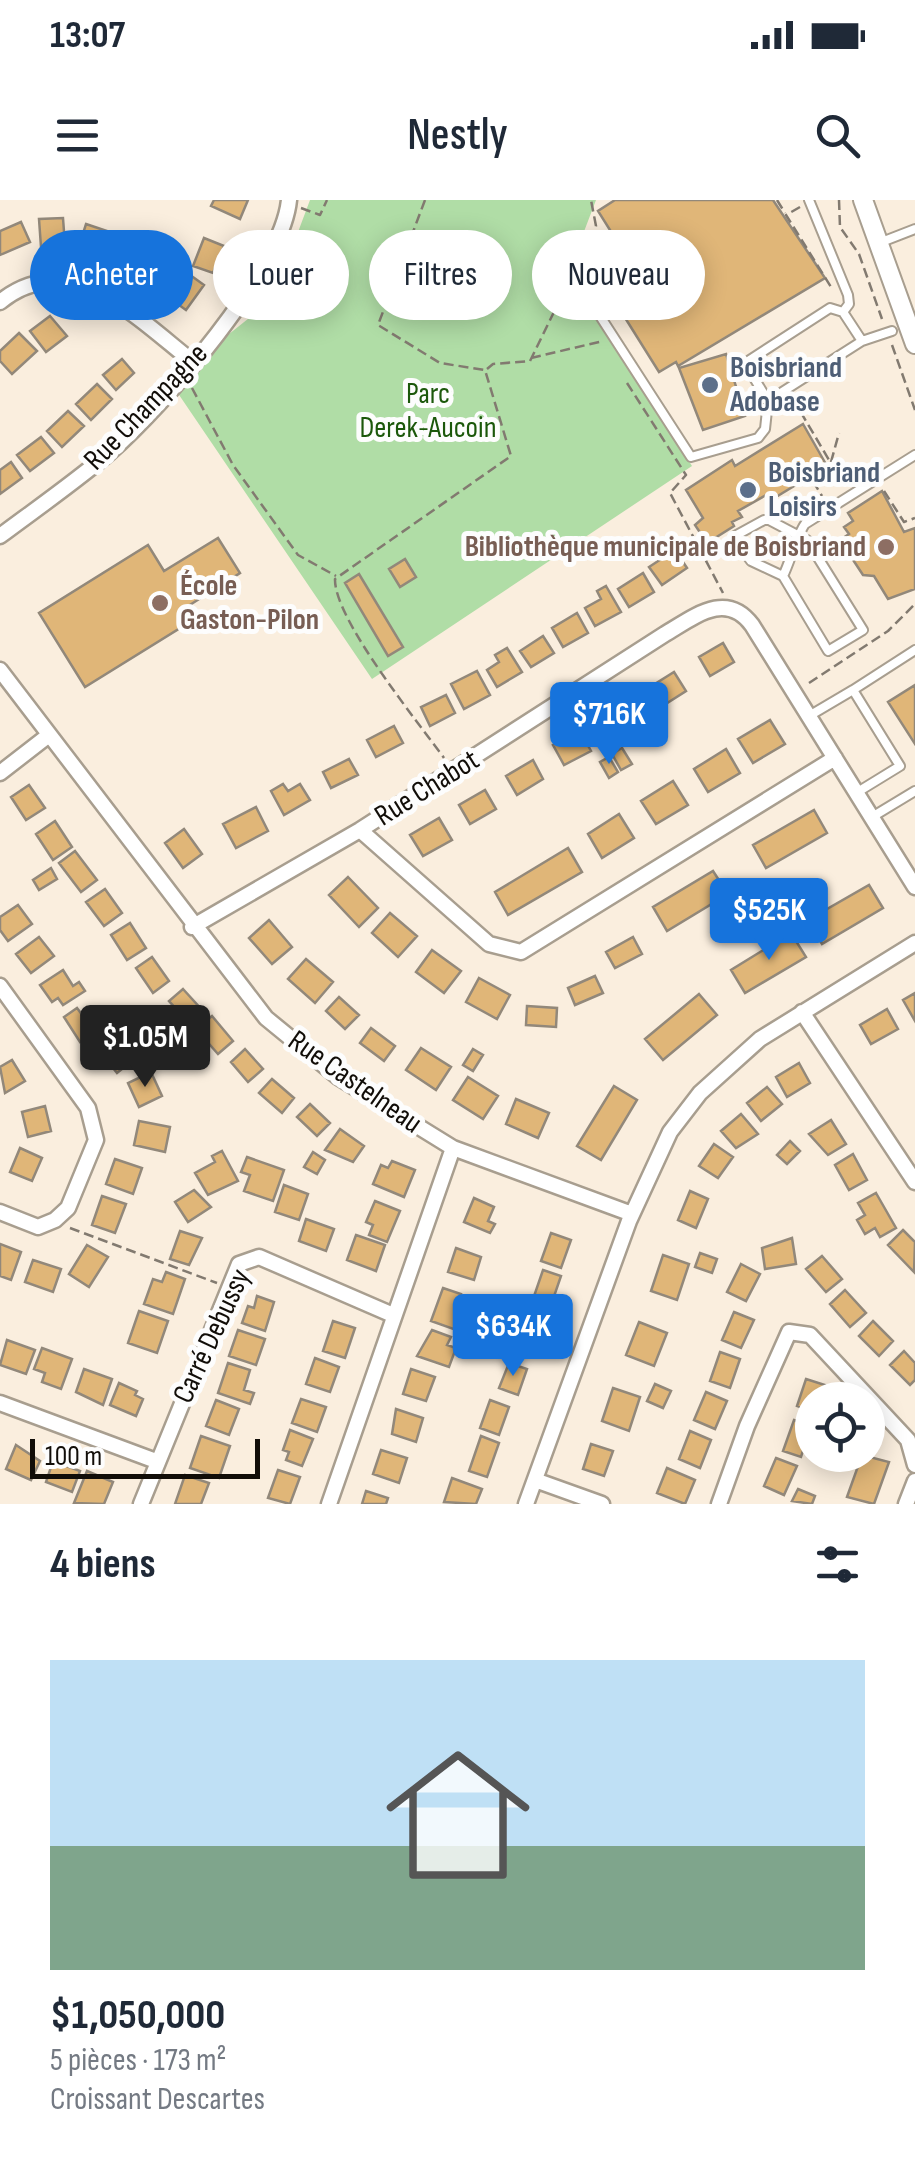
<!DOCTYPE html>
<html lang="fr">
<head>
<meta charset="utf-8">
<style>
  body { margin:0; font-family:"Sofia Sans Condensed",sans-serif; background:#f2f2f3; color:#1f2937; height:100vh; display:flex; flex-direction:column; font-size:38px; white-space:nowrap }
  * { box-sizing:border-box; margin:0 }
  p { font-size:32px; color:#747a83 }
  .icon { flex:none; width:55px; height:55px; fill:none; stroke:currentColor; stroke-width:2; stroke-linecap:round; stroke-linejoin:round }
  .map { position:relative; height:1304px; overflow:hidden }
  .panel { display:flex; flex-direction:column; background:#fff; flex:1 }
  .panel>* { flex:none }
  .banner { position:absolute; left:30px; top:30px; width:855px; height:90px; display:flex; gap:20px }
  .buttons { position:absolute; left:795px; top:1182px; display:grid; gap:20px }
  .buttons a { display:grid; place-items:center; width:90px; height:90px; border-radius:50%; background:#fff; box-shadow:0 5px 25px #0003; font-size:50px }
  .scale { position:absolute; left:30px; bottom:25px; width:230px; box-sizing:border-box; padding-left:10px; border:5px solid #110d08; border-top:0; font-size:28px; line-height:35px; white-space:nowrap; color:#110d08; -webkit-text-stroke:8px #fdfdfd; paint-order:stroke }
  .price { position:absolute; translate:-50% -85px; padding:0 22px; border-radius:10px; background:#1673dc; color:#fff; font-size:32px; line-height:65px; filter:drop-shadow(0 2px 5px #0008) }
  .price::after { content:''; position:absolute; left:50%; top:60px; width:30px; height:22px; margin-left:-15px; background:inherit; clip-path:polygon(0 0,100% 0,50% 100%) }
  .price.on { background:#222; color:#fff }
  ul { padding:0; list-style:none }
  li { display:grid; align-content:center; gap:20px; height:530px; padding:0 50px }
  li+li { border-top:2px solid #e0e1e3 }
  li span { display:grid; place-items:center; height:310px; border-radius:0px; color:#555 }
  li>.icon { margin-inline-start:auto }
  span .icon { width:180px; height:180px; fill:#fffc; stroke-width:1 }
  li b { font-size:42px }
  h2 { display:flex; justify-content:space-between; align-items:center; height:120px; padding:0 50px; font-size:42px }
  .chip { padding:0 35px; border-radius:45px; background:#fff; box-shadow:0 5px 25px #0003; font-size:35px; line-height:90px }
  .chip.on { background:#1673dc; color:#fff }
  .status { display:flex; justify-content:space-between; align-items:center; height:70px; padding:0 50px; background:#fff; direction:ltr }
  .status svg { height:28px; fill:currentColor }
  header { display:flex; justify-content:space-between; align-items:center; height:130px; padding:0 50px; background:#fff; font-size:45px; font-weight:600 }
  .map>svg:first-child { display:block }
</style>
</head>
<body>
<div class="status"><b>13:07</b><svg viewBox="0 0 49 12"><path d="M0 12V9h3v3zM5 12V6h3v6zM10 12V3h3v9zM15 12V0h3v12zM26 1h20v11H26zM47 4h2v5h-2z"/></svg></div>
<header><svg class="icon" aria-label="menu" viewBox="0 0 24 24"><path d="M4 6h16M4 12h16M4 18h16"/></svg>Nestly<svg class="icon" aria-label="search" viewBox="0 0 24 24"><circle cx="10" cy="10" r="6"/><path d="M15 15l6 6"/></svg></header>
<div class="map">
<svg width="915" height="1304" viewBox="0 0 915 1304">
  <rect width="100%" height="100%" fill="#faeede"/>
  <path fill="#b0dda6" d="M310,0h286l-27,71 123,195 -320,213 -199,-293 21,-24 79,-63z"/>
  <path fill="#e0b678" stroke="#92887a" stroke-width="2.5" d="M214,0h34l-8,19 -29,-13z
    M615,0h158l52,78 -147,88 -2,-4 -17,10 -62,-99 28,-19 -27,-43z
    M63,18l2,27 -24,2 -2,-28z
    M21,22l9,20 -30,13v-24z
    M86,24l27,9 -8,22 -26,-9z
    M136,33l19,15 -18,22 -18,-14z
    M204,38l20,8 -11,27 -20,-7z
    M186,72l18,13 -18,25 -18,-13z
    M50,116l17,20 -21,16 -16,-21z
    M19,133l18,18 -25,23 -12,-13v-10z
    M726,154l19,62 -42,14 -24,-62z
    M122,159l12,14 -18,17 -13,-15z
    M97,184l15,15 -21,21 -15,-16z
    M68,211l16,15 -22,21 -15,-16z
    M803,224l24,42 -56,34 -3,-6 -30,17 4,6 -10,5 2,4 -27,17 -12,-18 8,-7 -17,-28 46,-30 3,6z
    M41,237l13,16 -24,18 -13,-16z
    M11,262l11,16 -22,16v-24z
    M882,291l22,41 11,-4v61l-27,10 -14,-23 -11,-1 -23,-35 9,-6 -5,-7 9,-6 -5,-8z
    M218,338l22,35 -55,35 8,12 -108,67 -46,-74 109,-68 16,26z
    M675,350l12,18 -25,17 -13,-18z
    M405,359l11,18 -16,10 -11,-18z
    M643,373l11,19 -25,15 -11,-18z
    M359,374l44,73 -15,9 -43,-73z
    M606,386l15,26 -26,14 -10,-18 16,-9 -4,-8z
    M577,413l11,20 -25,14 -11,-19z
    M543,436l11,17 -23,14 -11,-16z
    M723,443l11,19 -24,14 -11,-19z
    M507,448l15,24 -25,15 -10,-17 12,-8 -4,-7z
    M477,471l13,24 -26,14 -13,-25z
    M674,472l12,19 -25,16 -3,-6 -11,7 -8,-14z
    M915,485v59l-27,-42z
    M446,495l9,18 -25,13 -9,-19z
    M627,501l10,18 -11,7 4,7 -17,3 -12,-20z
    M770,520l15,24 -32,19 -15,-24z
    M394,526l9,17 -27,14 -9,-17z
    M580,531l11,20 -27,14 -11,-20z
    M622,548l10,16 -11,6 -9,-16z
    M726,549l14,24 -32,19 -14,-23z
    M609,557l9,15 -9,6 -9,-16z
    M349,559l9,16 -27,13 -8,-16z
    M533,560l10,19 -26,16 -11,-19z
    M673,581l15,24 -32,19 -15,-23z
    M283,584l5,7 12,-7 10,16 -26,15 -13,-24z
    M29,585l16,23 -19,12 -15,-23z
    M485,590l11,19 -26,15 -11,-19z
    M256,607l12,24 -32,17 -13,-24z
    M814,610l13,23 -61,35 -13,-23z
    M619,614l15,24 -32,20 -14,-24z
    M439,618l13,22 -29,16 -13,-21z
    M55,621l17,26 -19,13 -17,-26z
    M184,629l18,25 -19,14 -18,-25z
    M568,648l14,24 -74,43 -13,-23z
    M75,651l22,29 -16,12 -22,-29z
    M51,668l6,11 -18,11 -6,-10z
    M713,671l15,23 -61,37 -14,-24z
    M348,677l30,31 -19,19 -30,-32z
    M869,685l14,23 -61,36 -14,-24z
    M105,689l17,24 -18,13 -18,-24z
    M18,705l14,19 -24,17 -8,-11v-13z
    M390,713l27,23 -19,21 -26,-24z
    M269,720l23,27 -20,17 -23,-26z
    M130,723l16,25 -19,12 -16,-25z
    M791,733l15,24 -61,36 -14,-23z
    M39,737l15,19 -23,17 -15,-19z
    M633,737l9,17 -27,14 -9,-16z
    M432,750l29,21 -17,22 -28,-21z
    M152,757l17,24 -16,12 -17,-25z
    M306,759l27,23 -18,21 -27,-24z
    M63,770l10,16 6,-4 6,9 -22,14 -5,-7 -6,4 -12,-17z
    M595,776l8,17 -28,12 -7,-17z
    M479,778l31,17 -13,24 -31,-17z
    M183,789l19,21 -14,12 -19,-21z
    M915,793v28l-12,-21z
    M699,794l18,21 -54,45 -18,-21z
    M339,797l20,18 -14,14 -19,-18z
    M527,806l30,2 -1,19 -30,-2z
    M77,808l6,8 9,-6 11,17 -23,15 -16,-25z
    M887,809l11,20 -27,15 -11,-19z
    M212,816l21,25 -15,13 -22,-25z
    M371,828l24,18 -11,15 -24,-18z
    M121,836l17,20 -21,17 -16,-20z
    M421,848l30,19 -15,23 -30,-20z
    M245,849l18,20 -15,13 -17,-20z
    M473,849l10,6 -10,16 -10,-6z
    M12,860l13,21 -20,12 -5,-26z
    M799,863l11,20 -23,14 -11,-20z
    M151,872l11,24 -23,11 -11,-24z
    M468,877l30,19 -15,23 -30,-19z
    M272,879l22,19 -12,15 -23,-20z
    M614,886l23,14 -36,60 -24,-14z
    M767,887l15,17 -21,17 -14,-18z
    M516,899l33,14 -11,25 -32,-14z
    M310,904l20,19 -13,13 -20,-19z
    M45,906l6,25 -23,6 -6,-25z
    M741,914l17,20 -22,14 -15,-17z
    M831,920l15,24 -18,11 -19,-21z
    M139,921l31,6 -5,25 -31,-7z
    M340,929l24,17 -11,16 -28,-12z
    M790,941l10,10 -13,13 -10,-9z
    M714,944l19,13 -15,21 -19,-12z
    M20,948l22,10 -10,23 -22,-9z
    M222,951l16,30 -30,14 -13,-22 20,-11 -3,-6z
    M313,952l12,8 -8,14 -13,-7z
    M853,954l14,26 -18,10 -14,-25z
    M247,957l37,13 -11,31 -29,-10 6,-16 -9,-3z
    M115,959l27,9 -9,26 -27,-10z
    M392,961l23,9 -11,27 -31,-13 8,-19 7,3z
    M284,985l24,9 -9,26 -24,-8z
    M194,990l17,17 -23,15 -13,-20z
    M690,991l18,8 -12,29 -18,-8z
    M876,993l20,35 -16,9 -5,-9 -10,6 -8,-14 8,-5 -7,-12z
    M102,996l24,8 -11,29 -23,-8z
    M474,998l20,9 -6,14 7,3 -5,9 -26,-11z
    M375,1001l25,10 -13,31 -18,-7 4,-10 -7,-3z
    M306,1019l28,10 -8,22 -27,-10z
    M903,1030l12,12 -1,30 -26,-27z
    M180,1031l22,7 -13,27 -19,-6z
    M551,1033l20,7 -10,28 -20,-7z
    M356,1035l29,10 -9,26 -29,-11z
    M792,1038l4,26 -31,5 -3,-21z
    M0,1044l21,8 -10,28 -11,-4z
    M87,1045l21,12 -19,30 -20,-13z
    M456,1048l25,9 -7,23 -26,-8z
    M700,1053l17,6 -5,14 -17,-6z
    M663,1055l26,9 -12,36 -26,-9z
    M822,1056l20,23 -16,13 -20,-23z
    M33,1060l28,9 -8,23 -28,-10z
    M741,1064l19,10 -14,27 -19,-9z
    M543,1070l18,6 -12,35 -18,-6z
    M166,1072l19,7 -12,35 -29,-10 9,-25 9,3z
    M443,1088l18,6 -4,13 9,3 -7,21 -28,-10z
    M845,1090l21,23 -16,14 -20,-23z
    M257,1096l17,6 -9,29 -23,-8 6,-17 6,2z
    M139,1111l29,10 -11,32 -29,-10z
    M734,1112l20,8 -13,28 -19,-8z
    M522,1116l19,7 -11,28 -18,-6z
    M333,1121l22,7 -10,30 -22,-7z
    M873,1121l20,20 -14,15 -20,-20z
    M639,1122l28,11 -13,33 -28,-11z
    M238,1130l27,9 -9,26 -27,-9z
    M432,1130l19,7 -4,8 9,3 -7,19 -32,-11z
    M7,1140l28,10 -9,24 -26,-9z
    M42,1148l30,11 -11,30 -19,-7 3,-9 -11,-4z
    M904,1151l11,12v17l-5,5 -20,-20z
    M720,1152l20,7 -10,29 -20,-7z
    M315,1158l24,9 -9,25 -24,-8z
    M228,1163l22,7 -6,20 10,3 -4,11 -32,-11z
    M509,1163l18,6 -9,26 -19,-7z
    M84,1169l28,10 -9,26 -27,-13z
    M411,1169l24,8 -9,24 -23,-7z
    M806,1179l19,6 -5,15h-8v11l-15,-5z
    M119,1183l18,8 -2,4 8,4 -7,17 -26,-11z
    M655,1184l16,7 -8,17 -16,-7z
    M613,1188l27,9 -11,34 -27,-10z
    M706,1192l21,9 -12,28 -21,-9z
    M301,1199l25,8 -9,25 -25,-9z
    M216,1200l23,9 -10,26 -23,-9z
    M490,1200l19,7 -10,28 -19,-7z
    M396,1209l27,9 -7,24 -24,-8z
    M794,1220l17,6 -10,31 -18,-6z
    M290,1230l23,9 -11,27 -16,-6 3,-8 -6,-2z
    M690,1231l21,9 -11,28 -21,-9z
    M201,1236l29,10 -11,32 -29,-10z
    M481,1236l18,7 -12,34 -18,-6z
    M591,1244l22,7 -9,25 -21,-7z
    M16,1245l24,16 -9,19 -25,-11z
    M381,1250l26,8 -8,25 -26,-9z
    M862,1255l27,7 -15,42 -27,-7z
    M776,1258l21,8 -13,29 -20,-9z
    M53,1261l27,10 -8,21 -26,-10z
    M667,1268l28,12 -10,24 -28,-11z
    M278,1270l22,7 -10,27 -22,-6z
    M87,1271l26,11 -9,22 -30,-1z
    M185,1275l24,8 -8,21h-26z
    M452,1278l30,11 -6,15 -32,-2z
    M798,1289l17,7 -3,8 -20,-3z
    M366,1291l22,7 -2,6h-24z"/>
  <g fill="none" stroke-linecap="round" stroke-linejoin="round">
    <defs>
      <path id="service" d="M809,0l39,95 1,9 -6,8 19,29
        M879,43l36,-14
        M589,99l102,158 67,-19 7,-9 3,-28
        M843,112l-13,-4 -85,55 23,38 94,-60 30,-10
        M783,376l-32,-15 -18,-24 31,-17h5l38,20 56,90 -35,21 -45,-75c7,-14 14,-41 22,-52l110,-69
        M809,516l44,-26
        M856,593l44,-27 -47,-76 62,-40
        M872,617l43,-26"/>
      <path id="minor" d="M0,102c70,-57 139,18 193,60
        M0,336c36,-27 75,-54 109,-83 54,-47 173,-183 180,-253
        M0,470l266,348 72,59 115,71 179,66
        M0,573l49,-38
        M360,630l129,114 32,8 314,-194
        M192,727l168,-97 305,-196c29,-17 61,-44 87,-9l163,262
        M0,786l88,122 8,32 -28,68 -13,12 -17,7 -38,-15
        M802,812l113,170
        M0,1203l156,58
        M535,1280l67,24
        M141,1304l98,-240 20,-7 134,58
        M329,1304l124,-356
        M526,1304l103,-283 41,-89 30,-39 60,-54 155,-96
        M719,1304l28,-78 42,-94 21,3 98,105 7,25
        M906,1304l9,-23"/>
      <path id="tertiary" d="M863,0l52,144"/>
    </defs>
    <use href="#service" stroke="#a89e8f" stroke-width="12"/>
    <use href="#minor" stroke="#a89e8f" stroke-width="19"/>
    <use href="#tertiary" stroke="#a89e8f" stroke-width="22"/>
    <path stroke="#827a70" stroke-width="2.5" stroke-dasharray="10 5" stroke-linecap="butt" d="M425,0l-47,125 62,38 45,7 26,86 -176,123c-1,40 83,143 109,179
      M777,0l8,13
      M839,0l1,27 19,27 23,65
      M800,7l-14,8 45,72
      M301,8l19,7 7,-15
      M892,145l23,65
      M531,158l72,-17
      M487,169l6,-5 37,-3 66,-135 -5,-26
      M627,183l59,92 -16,18 53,100
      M192,188l41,77 65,90 38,21
      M793,199l39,66 -21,13 11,18
      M831,262l8,-29
      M884,291l20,31 11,-4
      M833,360l12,-7
      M809,483l79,-52 27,-27
      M70,1028l147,55"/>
    <use href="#service" stroke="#fff" stroke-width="8"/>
    <use href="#minor" stroke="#fff" stroke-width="14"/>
    <use href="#tertiary" stroke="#fff" stroke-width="18"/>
  </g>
  <g fill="#5c6f8a" stroke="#fdfdfd" stroke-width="4">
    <circle cx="710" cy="185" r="10"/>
    <circle cx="748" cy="290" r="10"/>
  </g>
  <g fill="#8d6e63" stroke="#fdfdfd" stroke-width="4">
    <circle cx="886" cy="347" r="10"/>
    <circle cx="160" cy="403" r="10"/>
  </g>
  <g text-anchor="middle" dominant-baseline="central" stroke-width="10" stroke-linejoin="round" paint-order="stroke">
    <g font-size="30" font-weight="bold" fill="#4e5e75" stroke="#fdfdfd" text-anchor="start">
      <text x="730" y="168">Boisbriand<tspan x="730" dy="34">Adobase</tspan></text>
      <text x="768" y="273">Boisbriand<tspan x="768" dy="34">Loisirs</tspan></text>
    </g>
    <g font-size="30" fill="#1c580b" stroke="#fdfdfd">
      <text x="428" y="194">Parc<tspan x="428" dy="34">Derek-Aucoin</tspan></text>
    </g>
    <g font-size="30" fill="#110d08" stroke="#fdfdfd">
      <text transform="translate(146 207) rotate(-46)">Rue Champagne</text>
      <text transform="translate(427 588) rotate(-32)">Rue Chabot</text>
      <text transform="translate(355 882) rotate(35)">Rue Castelneau</text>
      <text transform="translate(212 1136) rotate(-65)">Carré Debussy</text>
    </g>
    <g font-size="30" font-weight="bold" fill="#785e54" stroke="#fdfdfd" text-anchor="end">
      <text x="866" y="347">Bibliothèque municipale de Boisbriand</text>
      <text x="180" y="386" text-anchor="start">École<tspan x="180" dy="34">Gaston-Pilon</tspan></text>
    </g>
  </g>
</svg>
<div class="buttons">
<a><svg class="icon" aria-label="locate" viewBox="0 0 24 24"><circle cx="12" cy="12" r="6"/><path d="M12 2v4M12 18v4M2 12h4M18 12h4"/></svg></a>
</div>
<div class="scale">100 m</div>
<b class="price" style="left:609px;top:567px">$716K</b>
<b class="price" style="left:769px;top:763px">$525K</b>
<b class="price on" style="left:145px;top:890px">$1.05M</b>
<b class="price" style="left:513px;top:1179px">$634K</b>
<div class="banner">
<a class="chip on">Acheter</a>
<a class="chip">Louer</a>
<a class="chip">Filtres</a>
<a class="chip">Nouveau</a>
</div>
</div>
<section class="panel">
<h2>4 biens<svg class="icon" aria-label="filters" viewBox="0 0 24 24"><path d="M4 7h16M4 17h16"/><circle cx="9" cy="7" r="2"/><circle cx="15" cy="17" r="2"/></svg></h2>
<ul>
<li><span style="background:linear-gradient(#bfe0f5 60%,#7fa58c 0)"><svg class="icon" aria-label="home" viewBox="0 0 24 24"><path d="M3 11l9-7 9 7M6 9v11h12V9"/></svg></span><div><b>$1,050,000</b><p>5 pièces · 173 m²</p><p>Croissant Descartes</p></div></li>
</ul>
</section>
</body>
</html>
